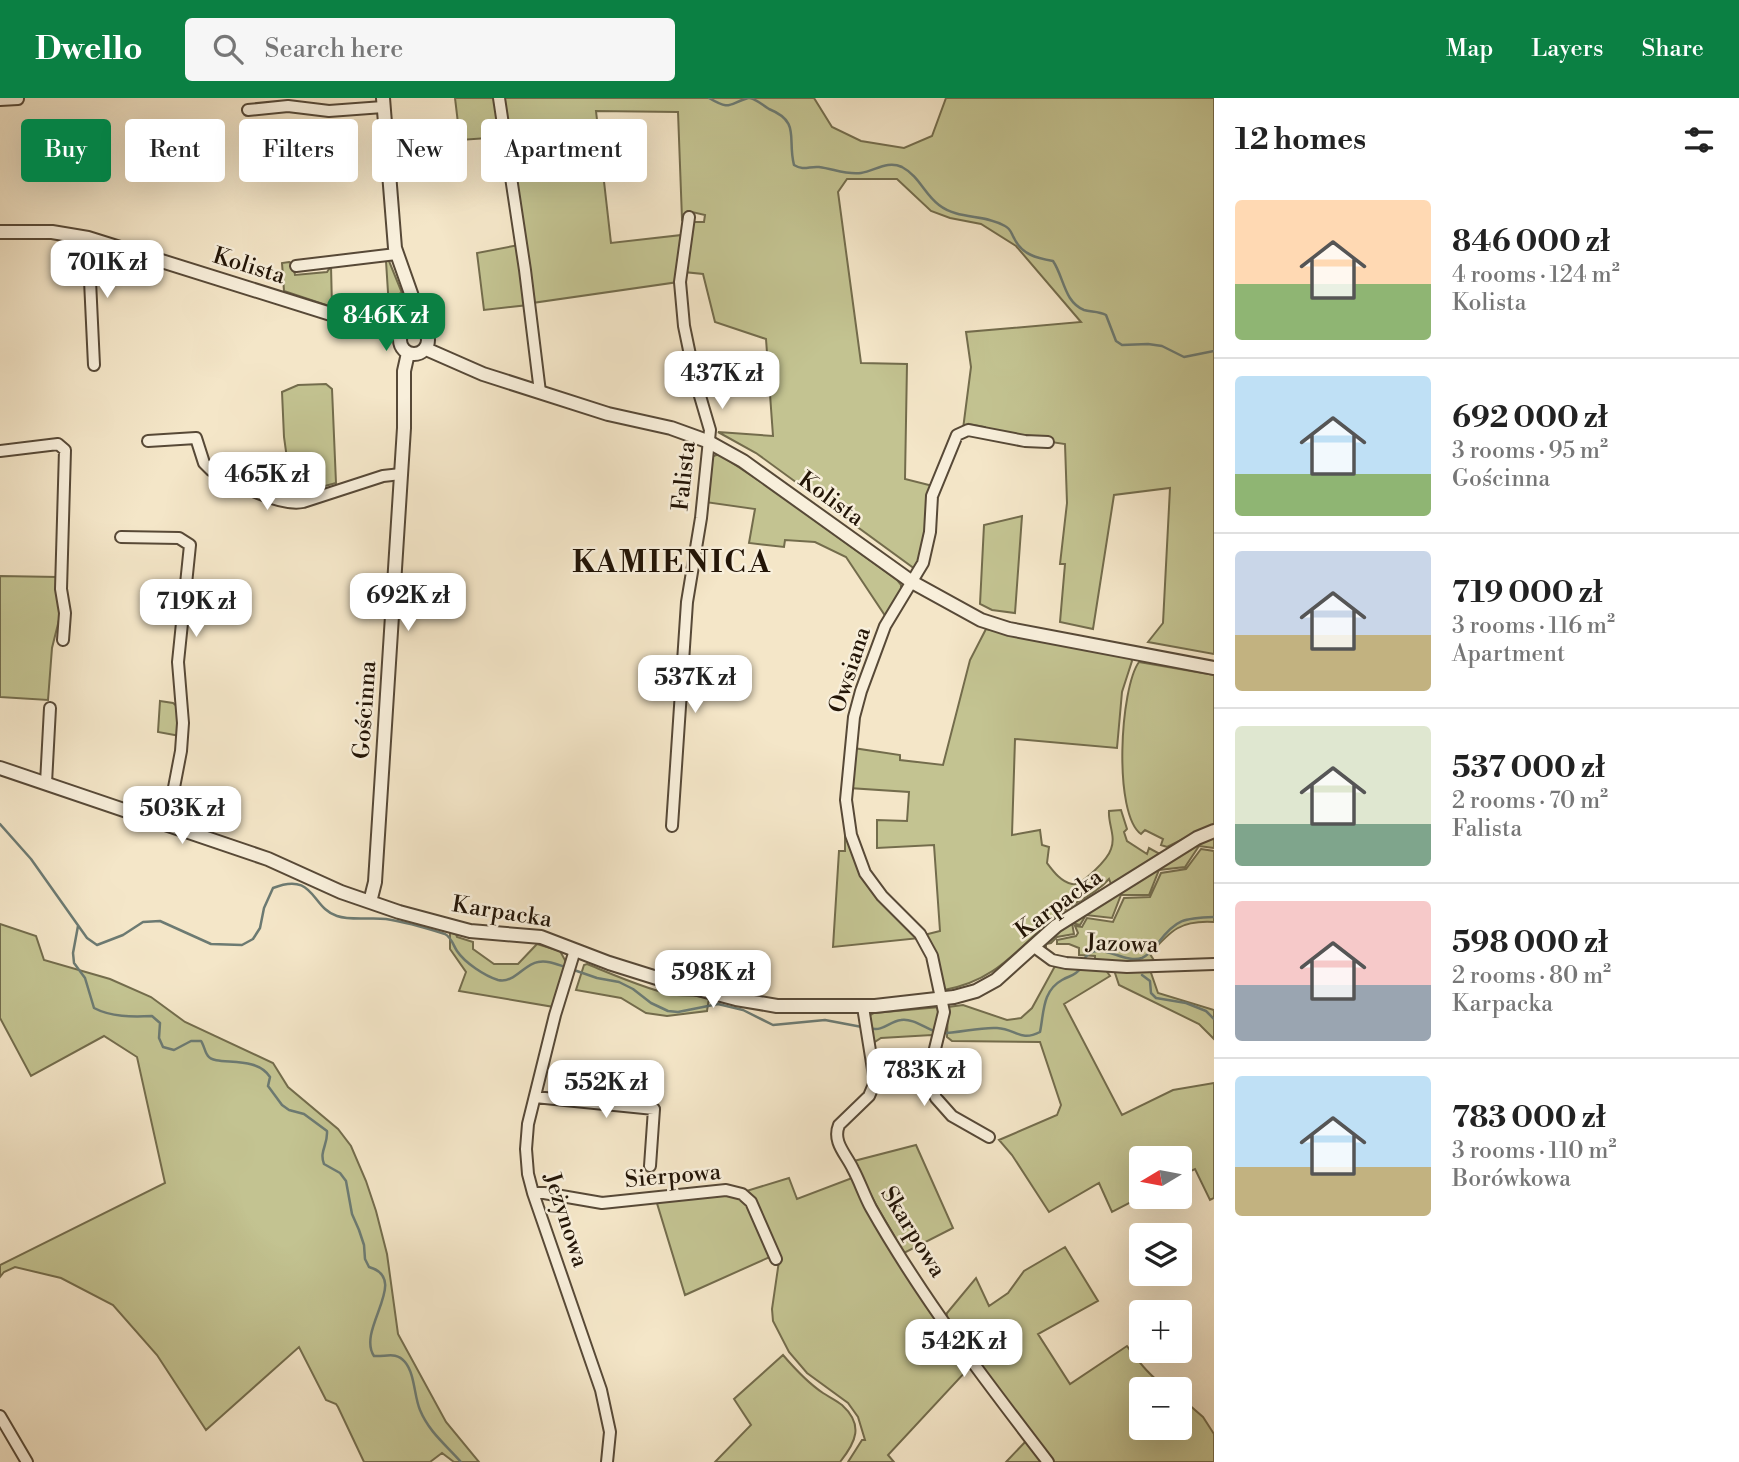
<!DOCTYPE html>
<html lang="en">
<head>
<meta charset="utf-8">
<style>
  body { margin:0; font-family:"Libre Bodoni",serif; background:#f6f6f6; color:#222; height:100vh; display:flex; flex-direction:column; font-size:26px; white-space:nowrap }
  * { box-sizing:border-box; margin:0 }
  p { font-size:23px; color:#767676 }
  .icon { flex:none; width:38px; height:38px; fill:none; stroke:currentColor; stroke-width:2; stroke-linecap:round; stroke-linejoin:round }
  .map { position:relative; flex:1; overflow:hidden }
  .side { display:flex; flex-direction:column; background:#fff; width:525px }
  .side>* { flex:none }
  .hud { position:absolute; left:21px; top:21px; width:665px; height:63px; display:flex; gap:14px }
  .needle { width:46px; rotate:260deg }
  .tools { position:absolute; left:1129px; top:1048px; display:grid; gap:14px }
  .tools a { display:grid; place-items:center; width:63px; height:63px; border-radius:7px; background:#fff; box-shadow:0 7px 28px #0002; font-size:35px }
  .price { position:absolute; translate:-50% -60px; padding:0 16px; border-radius:14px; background:#fff; color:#222; font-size:23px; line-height:46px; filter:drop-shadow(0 2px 4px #0008) }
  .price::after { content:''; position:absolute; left:50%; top:42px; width:21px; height:16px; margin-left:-10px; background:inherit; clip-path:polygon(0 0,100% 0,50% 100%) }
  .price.selected { background:#0b8043; color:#fff }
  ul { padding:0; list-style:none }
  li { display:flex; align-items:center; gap:21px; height:175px; padding:0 21px }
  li+li { border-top:2px solid #e0e0e0 }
  li span { display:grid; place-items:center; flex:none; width:196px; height:140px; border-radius:7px; color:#555 }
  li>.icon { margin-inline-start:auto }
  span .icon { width:84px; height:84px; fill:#fffc; stroke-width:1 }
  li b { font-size:30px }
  h2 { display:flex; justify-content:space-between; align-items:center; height:84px; padding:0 21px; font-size:30px }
  .chip { padding:0 24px; border-radius:7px; background:#fff; box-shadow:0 7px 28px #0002; font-size:24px; line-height:63px }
  .chip.selected { background:#0b8043; color:#fff }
  header { display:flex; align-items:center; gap:42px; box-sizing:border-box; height:98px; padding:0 35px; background:#0b8043; color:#fff }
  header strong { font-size:33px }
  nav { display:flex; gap:38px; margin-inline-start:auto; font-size:24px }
  .search { width:490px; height:63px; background:#f6f6f6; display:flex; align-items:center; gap:18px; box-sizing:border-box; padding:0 24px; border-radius:7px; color:#767676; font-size:26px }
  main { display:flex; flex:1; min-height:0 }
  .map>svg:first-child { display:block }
</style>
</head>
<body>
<header>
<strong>Dwello</strong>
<div class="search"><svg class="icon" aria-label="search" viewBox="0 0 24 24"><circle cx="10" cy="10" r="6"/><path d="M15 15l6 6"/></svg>Search here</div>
<nav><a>Map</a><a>Layers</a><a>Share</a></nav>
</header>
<main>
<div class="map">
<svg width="1214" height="1364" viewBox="0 0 1214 1364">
  <rect width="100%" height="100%" fill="#f4e6c8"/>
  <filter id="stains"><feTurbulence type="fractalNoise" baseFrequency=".00286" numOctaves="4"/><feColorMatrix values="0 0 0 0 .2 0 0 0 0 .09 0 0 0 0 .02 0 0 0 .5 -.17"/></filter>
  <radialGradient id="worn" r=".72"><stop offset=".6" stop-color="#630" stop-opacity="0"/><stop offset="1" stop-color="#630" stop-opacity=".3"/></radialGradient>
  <path fill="#c3c391" stroke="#736c4c" stroke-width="2" d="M455,0h42l5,39 -42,3z
    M501,0h313l18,29 29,14 43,7 28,-12 14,-38h268v556l-66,-12 15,-19 7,-135 -56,7 -21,134 -33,-7 5,-58h-5l7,-61 -2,-59 -80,-12v-5l-16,-3 -1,4 -5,1 8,-62 -5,-35 115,-10 -65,-76 -35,-22 -31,-6 -19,-7 -34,-32h-50l-9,13 23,171 46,1 -2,115 28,7c-3,25 -4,60 -18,83l-159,-116 -38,-21 55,4 -7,-97 -51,-17 -12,-48 -19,-2 7,-50h13l1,-7 -17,-4 -6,8 -4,-107 -82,-1 15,132 71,-8 -4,47 -146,21 -21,-144 2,-11 6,-2 -2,-8h-10z
    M519,147l9,60 -44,5 -7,-57z
    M386,163h3l13,32 -3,1 4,18 -16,10 -8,-2 10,-12z
    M289,164l4,2 2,11 32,-3 4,-6 1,41 -48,-16 -2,-28z
    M326,286l6,5 4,94 -44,12 -8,-58 -2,-45 16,-7z
    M719,356l57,38 121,88 4,5v5l-15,27 -40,-60 -31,-15 -30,-2 -1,7 -35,-4 6,-34 -50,-7 6,-45z
    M1022,418l-7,97 -23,-3 -12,-6 4,-79z
    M0,478l58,1 2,39 -8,32 -4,52 -48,-3z
    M986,531l145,29 1,3 -10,31 -5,56 -102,-9 -3,96 28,-5 2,15 7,2 -2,16c6,8 14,19 25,21 10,2 36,-25 39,-35 5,-13 -3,-25 -2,-38l12,-1 6,19 -3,3 3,9 20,13 2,-6 11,6 -49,30 -2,-5c-13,15 -32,22 -49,34 -42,33 -60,67 -116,77l-20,-55 16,-4 -6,-86 -57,3v-28l30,1 2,-29 -60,-4 4,-40 47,7v5l43,5 27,-105z
    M1139,564l75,13v149l-47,23 -6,-2 2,-6 -18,-9 -4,4c-28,-20 -21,-146 -2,-172z
    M160,603l13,2 6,5 1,28 -22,-4z
    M845,727l11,35 64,78 -87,9 6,-96h6z
    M1214,738v12l-15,-2 -14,21 -26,3 -10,25h-28l-9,23 -26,-3 -6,10 -8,-2 2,11 -17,3 -6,6 -5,1v7l-1,-7 15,-15 138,-86z
    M1201,751l13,2v71c-33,-2 -43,8 -64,32l7,11 -62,-5v-4l-16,-1v-7l-10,-4h-12v-4l19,-4 2,-3 -3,-7 7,1 5,-9 26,4 11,-24 26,-1 11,-24 25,-4z
    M0,826l36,12 8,24 66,19 41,18 34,25 88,41 15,24 50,42 13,17 15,35 10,30 11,43 11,80 48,88 33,40h-25l-12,-9 -12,9h-66l-26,-55 -2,-3 -10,-4 -27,-53 -93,83 -49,-75 -44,-50 -52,-27 -46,-11 -11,5 -4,5v-12l165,-82 -28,-126 -33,-21 -73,40 -31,-58z
    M450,834l6,2 1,3 16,5v7l21,15h24l19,-20 23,7 6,11 -12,45 -95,-16 7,-19 -16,-23z
    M587,866c20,8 70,30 90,31 10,1 20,0 32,3l-2,13 -40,5 -21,-3 -25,-15 -45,-8 8,-25z
    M1055,868l50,3 5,7 -46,28 58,111 51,-25 41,-7v115l-4,2 -15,-31 -15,7v-18h-39v39l-29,15 -13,-29 -50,29 -37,-57 -13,-15 58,-25 4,-10 -21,-63 -88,-1 -5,-4 1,-30 15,-2 44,15 14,-2 11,-10z
    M1114,872h36l8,23 56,17v29l-15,-15 -80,-39z
    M940,909l-5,32 -3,-4 -51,3 -8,5 -4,-27 5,-3z
    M916,1047l37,83 -49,25 -29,-50 -21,-42z
    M789,1080l8,21 55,-21 18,36 99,154 -81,87 6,7h-46l14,-22h3l-7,-23 -10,-14 -41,-30 -18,-21 -16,-31 -1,-12 7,-48 -36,-69z
    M726,1094l18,5 28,59 -87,39 -29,-95z
    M1065,1149l33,54 -60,33 32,50 57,-38c13,17 24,32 42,43l-28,1v38h39v-31l23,20 11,17v28h-161l-107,-144 1,-5 29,-35 13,28 19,-13 16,-22z
    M783,1257c12,14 25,28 40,38 6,4 13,7 19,12 22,20 14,37 -2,57h-125l36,-37 -17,-26z
    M1026,1343l18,21h-38z"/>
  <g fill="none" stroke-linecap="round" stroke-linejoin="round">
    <path stroke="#6c7a72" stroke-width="2.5" d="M709,0c22,13 19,6 39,0
      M750,0c8,2 12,7 19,11 32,13 18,29 25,56 10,6 15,1 25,2 15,2 27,8 42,6 14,-2 26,-13 41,-6 17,9 23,28 37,38 19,15 46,9 66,21 6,3 6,7 9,12 8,17 23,20 39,23 11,16 11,41 31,49 7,2 15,1 22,5l10,26 6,4 26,-1 14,2 22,11 30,-6
      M0,726l31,35 56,79 10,7 26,-10 20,-13 17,-1 51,23 31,1 11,-6 7,-11 4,-20 9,-20c42,-17 38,20 64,28 15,5 33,1 49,3 20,3 40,9 59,15 7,4 8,11 12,17 8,12 28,25 41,29 16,4 26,-16 40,-18 9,-2 18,2 27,5
      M78,828l-5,27 1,10 11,15 9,30c17,9 38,9 58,8l8,7 -1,15 4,9 11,3 17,-9h10c3,4 4,12 7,15 8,11 47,-2 62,21l-2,9 14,19 7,5 15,4 23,17c1,14 -8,20 -3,33l16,9 6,8 6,33 7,16 5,15 1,14 4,8c42,12 -13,62 5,89 12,1 22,-5 31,6 10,12 9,34 15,48 9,22 26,35 41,52
      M1083,863c13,-25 39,4 59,-3 7,-3 11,-9 16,-15 18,-24 26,-25 56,-26
      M571,871l26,9 22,4 14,7 18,14 17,8 10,1 40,-8 25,6 30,15 52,-5 37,7
      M1142,877l8,6 1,12 5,5 30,5 20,8 8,8
      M869,930c15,4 19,-6 32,-8 11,-2 24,8 33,11
      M941,935c19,0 37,-6 56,-5 19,1 23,14 43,4 4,-19 2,-41 22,-52 9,-5 13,-4 19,-12"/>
    <defs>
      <path id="minor" d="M499,0l26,172 15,122
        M0,2l18,-1
        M248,12l40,-4 41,5 54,-4
        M88,140l6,127
        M296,168l100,-12
        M148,343l48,-3 8,25 7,7c22,12 68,37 92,32l80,-26 18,-2
        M0,353l58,-7 7,6 -4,139 4,24 -2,27
        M121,439l58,1 11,7 -12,117 5,61 -2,28 -14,73
        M46,685l4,-75
        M672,728l15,-224 14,-84 9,-88 -15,-51 -11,-53 -4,-44 9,-65
        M1033,848l19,14 14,3 61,4 87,-3
        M575,852l-20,65 -27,109 -2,25 2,25 5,19 68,197 9,42 -3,30
        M863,909l12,75 -6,14 -30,29c-7,17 7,29 14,44 7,13 11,26 18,39 51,90 114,172 177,254
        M535,999l119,12 -4,57
        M989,1039l-37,-21 -16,-18 -3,-7 -1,-30 12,-49 -12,-56 -12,-22 -38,-38 -17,-23 -14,-38 -5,-35 8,-83 7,-26 24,-65 38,-63 7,-31 2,-36 25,-61 11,-5 57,11 23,1
        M533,1095h11l58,10 124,-13 16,4 9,8 25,57
        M0,1318l27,46"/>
      <path id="tertiary" d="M383,0l12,150 19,54 2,24
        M0,134h52l36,6 313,98
        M400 242a14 14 0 1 1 28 0a14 14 0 1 1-28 0Z
        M426,251l57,25 125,40 63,14 36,13 36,20 169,121 69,38 28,9 205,39
        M0,670l268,91 73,33 58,20 71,19 71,6 68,26 51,16 76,20 41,7h98l79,-9 22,-6 20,-11 60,-54 141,-88 17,-7
        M370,804l5,-20 29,-454v-57l4,-18"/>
    </defs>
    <use href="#minor" stroke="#574937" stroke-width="14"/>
    <use href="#tertiary" stroke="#574937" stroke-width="16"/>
    <use href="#minor" stroke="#f8efdb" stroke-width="10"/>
    <use href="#tertiary" stroke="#f8efdb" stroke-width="12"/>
  </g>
  <g text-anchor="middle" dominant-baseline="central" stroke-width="5" stroke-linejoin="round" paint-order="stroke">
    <g font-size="23" fill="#231507" stroke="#f8efdb">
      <text transform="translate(249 168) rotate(17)">Kolista</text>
      <text transform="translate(684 378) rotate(-84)">Falista</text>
      <text transform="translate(831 401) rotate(36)">Kolista</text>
      <text transform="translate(850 572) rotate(-72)">Owsiana</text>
      <text transform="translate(365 612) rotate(-86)">Gościnna</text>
      <text transform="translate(1059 806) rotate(-36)">Karpacka</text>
      <text transform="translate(502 814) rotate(9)">Karpacka</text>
      <text transform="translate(1122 846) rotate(2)">Jazowa</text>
      <text transform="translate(673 1078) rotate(-5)">Sierpowa</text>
      <text transform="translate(566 1122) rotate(72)">Jeżynowa</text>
      <text transform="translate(913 1134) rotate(58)">Skarpowa</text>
    </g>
    <g font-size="30" font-weight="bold" letter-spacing="2" fill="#231507" stroke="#f8efdb">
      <text x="672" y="465">KAMIENICA</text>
    </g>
  </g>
  <rect width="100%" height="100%" filter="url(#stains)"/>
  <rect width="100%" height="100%" fill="url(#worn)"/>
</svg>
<div class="tools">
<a><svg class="needle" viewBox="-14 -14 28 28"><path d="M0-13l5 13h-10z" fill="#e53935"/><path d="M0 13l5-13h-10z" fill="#767676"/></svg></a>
<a><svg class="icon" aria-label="layers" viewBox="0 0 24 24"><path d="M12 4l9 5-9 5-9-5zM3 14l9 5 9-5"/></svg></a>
<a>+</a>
<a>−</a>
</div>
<b class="price" style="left:107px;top:202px">701K zł</b>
<b class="price selected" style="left:386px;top:255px">846K zł</b>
<b class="price" style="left:722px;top:313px">437K zł</b>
<b class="price" style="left:267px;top:414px">465K zł</b>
<b class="price" style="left:408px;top:535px">692K zł</b>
<b class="price" style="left:196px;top:541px">719K zł</b>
<b class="price" style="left:695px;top:617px">537K zł</b>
<b class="price" style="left:182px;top:748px">503K zł</b>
<b class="price" style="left:713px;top:912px">598K zł</b>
<b class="price" style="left:924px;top:1010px">783K zł</b>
<b class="price" style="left:606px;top:1022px">552K zł</b>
<b class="price" style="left:964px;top:1281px">542K zł</b>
<div class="hud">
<a class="chip selected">Buy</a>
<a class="chip">Rent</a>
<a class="chip">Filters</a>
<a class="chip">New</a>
<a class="chip">Apartment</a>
</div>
</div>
<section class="side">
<h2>12 homes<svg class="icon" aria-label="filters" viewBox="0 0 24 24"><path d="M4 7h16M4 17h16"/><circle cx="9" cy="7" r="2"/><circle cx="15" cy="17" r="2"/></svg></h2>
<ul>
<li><span style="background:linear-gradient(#ffd9b3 60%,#8fb573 0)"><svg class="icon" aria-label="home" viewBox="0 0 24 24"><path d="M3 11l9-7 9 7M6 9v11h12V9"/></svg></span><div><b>846 000 zł</b><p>4 rooms · 124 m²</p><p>Kolista</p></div></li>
<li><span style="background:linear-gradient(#bfe0f5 70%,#8fb573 0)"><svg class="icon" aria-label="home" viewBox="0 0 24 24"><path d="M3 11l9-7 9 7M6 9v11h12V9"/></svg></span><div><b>692 000 zł</b><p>3 rooms · 95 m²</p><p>Gościnna</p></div></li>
<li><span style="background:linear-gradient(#c9d6e8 60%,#c2b280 0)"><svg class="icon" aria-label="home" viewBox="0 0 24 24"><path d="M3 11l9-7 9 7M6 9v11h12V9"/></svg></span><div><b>719 000 zł</b><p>3 rooms · 116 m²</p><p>Apartment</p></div></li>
<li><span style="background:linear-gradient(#dfe7d0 70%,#7fa58c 0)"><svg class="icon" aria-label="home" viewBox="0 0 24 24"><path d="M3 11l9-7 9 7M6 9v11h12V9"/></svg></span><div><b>537 000 zł</b><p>2 rooms · 70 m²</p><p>Falista</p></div></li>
<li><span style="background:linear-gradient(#f6c9c9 60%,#9aa5b1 0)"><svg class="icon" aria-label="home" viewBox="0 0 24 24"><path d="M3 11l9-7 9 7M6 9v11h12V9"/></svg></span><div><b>598 000 zł</b><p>2 rooms · 80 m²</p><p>Karpacka</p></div></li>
<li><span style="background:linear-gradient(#bfe0f5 65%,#c2b280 0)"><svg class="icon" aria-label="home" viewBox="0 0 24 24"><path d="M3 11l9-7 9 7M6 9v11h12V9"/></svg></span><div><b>783 000 zł</b><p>3 rooms · 110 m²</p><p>Borówkowa</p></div></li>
</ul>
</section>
</main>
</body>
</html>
